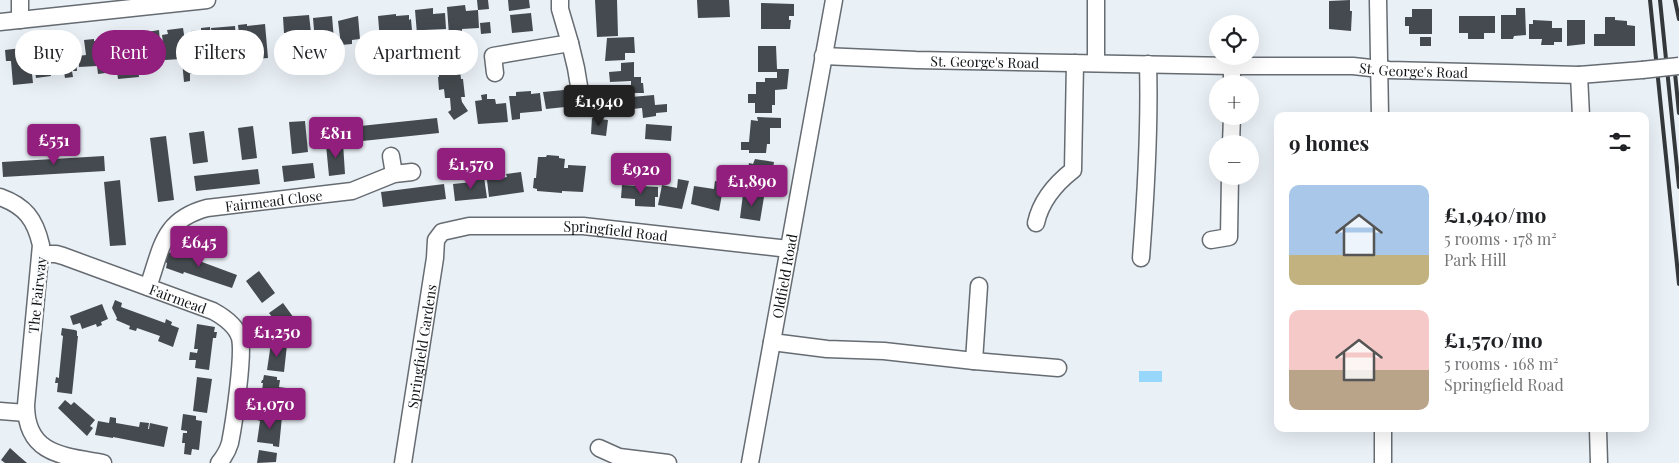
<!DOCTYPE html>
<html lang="en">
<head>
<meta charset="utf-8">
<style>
  body { margin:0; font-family:"Playfair Display",serif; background:#f2f2f2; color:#202124; height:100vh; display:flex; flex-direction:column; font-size:19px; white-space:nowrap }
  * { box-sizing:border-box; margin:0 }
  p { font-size:16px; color:#757577 }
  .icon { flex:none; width:28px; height:28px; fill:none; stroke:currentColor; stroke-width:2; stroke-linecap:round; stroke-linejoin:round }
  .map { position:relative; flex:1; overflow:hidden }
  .side { position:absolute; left:1274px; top:112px; width:375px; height:320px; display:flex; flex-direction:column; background:#fff; border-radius:10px; box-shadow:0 5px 20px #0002 }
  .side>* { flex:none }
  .banner { position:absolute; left:15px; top:30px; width:475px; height:45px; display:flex; gap:10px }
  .controls { position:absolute; left:1209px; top:15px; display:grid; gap:10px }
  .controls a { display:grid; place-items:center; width:50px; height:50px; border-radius:50%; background:#fff; box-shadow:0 5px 20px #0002; font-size:25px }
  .price { position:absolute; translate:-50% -42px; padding:0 11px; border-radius:5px; background:#921e7d; color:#fff; font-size:16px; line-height:32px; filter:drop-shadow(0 1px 2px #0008) }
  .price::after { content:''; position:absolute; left:50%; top:30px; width:15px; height:11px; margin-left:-8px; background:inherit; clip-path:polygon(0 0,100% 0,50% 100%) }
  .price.active { background:#222; color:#fff }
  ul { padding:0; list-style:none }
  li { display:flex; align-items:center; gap:15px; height:125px; padding:0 15px }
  li span { display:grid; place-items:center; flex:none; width:140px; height:100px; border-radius:10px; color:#555 }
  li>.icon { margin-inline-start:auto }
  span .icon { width:60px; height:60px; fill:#fffc; stroke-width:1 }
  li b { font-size:21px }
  h2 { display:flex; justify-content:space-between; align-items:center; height:60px; padding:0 15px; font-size:21px }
  .tag { padding:0 18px; border-radius:22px; background:#fff; box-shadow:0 5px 20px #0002; font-size:18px; line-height:45px }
  .tag.active { background:#921e7d; color:#fff }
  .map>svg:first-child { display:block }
</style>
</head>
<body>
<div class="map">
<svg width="1679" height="463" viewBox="0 0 1679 463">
  <rect width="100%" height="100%" fill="#e9f0f6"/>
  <path fill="#96d7fb" d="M1139,371h23v11h-23z"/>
  <path fill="#444a4f" d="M477,0h11l1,9 -11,1z
    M508,0h21l1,8 -21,3z
    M595,0h22l1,36 -21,1z
    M697,0h32l1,17 -32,1z
    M1350,0v11h2l-1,20 -22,-2v-28z
    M761,3l33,1v12h-5v4h2l-1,9h-29z
    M465,5l1,6 12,-1 1,18 -17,1v5l-13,1 -2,-28z
    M433,8v6l12,-1 1,16 -22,1 1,3 -8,1 -2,-24z
    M1516,8h9l1,27 -12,1 -1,3h-12v-24h15z
    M1412,9h20v25h-23v-8h-4v-9h7z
    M531,13l2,18 -21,2 -2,-18z
    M396,14v2l13,-1v5l2,-1 2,23h-6l1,6 -11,1v-3l-9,1 -1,-7 -7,1 -2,-25z
    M309,15l3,26h-4l1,6 -7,1 -1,-4 -5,1v-3l-2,1 -1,-8 -4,1v-3h-5l-1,-16z
    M332,16l2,24 -19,2 -2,-24z
    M358,16l2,23 -8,1v4l-11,1 -3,-24z
    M1459,16h36v17h-11v6h-16v-6h-9z
    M1605,17h10v3l12,1v4l8,1v20h-41v-12h11z
    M1533,20l19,1v7h10v14h-8v3h-13l1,-6h-13v-15h4z
    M1567,20h18v24l-18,2z
    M490,22l1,11 -10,1 -1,-11z
    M247,24v2l18,-2 3,34 -16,1 -1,-7 -8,1 -2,-19h-2l-1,-9z
    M235,26l2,24h-3l1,3h-6v-2l-8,1v2l-7,1 -3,-27z
    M210,27l2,28 -18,2 -1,-7h-3l1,-19 10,-1v-2z
    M183,28l3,19 -6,1v3h-4v2h4l1,6 -16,1 -3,-25 6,-1 -1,-4z
    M159,30l2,23 -18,1 -2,-17 7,-1 -1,-4z
    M634,37l1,16h-10v7l-20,1 2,-23z
    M1420,37h11v9h-11z
    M94,39v2l11,-1 2,20h5l1,12 -15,2 -1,-8 -18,1 -1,-11 8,-1 -2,-15z
    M74,42l3,29h-5l1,6 -8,1 -1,-6 -6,1 -3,-27z
    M38,43l14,1 3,27h-5l1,5 -15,2 -4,-32 6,-1z
    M136,46l3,31 -21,2 -3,-23 15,-1v-8z
    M758,46h18l1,23h12l-2,20 -12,1v15h-3v8h-17v-10h-7v-9h8v-12h9v-4h12v-6h-19z
    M29,47l4,36 -20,2 -2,-24h-5l-1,-11z
    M463,47l1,15h-3l1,8h-2l1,9h2l2,18h-4l1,5 6,9 -14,9 -6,-8 3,-2 -1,-12h-5l-1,-9 -5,1 -1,-13h1v-6h3l-2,-16 14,-2v-5z
    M195,59l1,15h-6v7l-6,1 -2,-21z
    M634,62v15h7v6h2l1,10h-13v-12l-21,1 -1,-10 12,-1v-8z
    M564,90l1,17 -19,2 -3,-17z
    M531,91v3l9,-1 2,18 -22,2v6l-8,1 -3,-24h7v-4z
    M487,94v5h8l1,5 10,-1 2,19 -30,2 -3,-23 7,-1 -1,-5z
    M654,95l1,10 12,-1v8l-11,1v3l-13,2 -1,-10 -10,1 -1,-12z
    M588,100l1,12 -16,2 -1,-11z
    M757,117l24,1v10h-11v16h-3l-1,9h-17v-3h-8v-8h8l2,-22 7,1z
    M437,118l2,15 -96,10 -2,-15z
    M592,118l16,2 -2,16 -15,-2z
    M305,121l3,31 -16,2 -3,-32z
    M646,124l26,2 -1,15 -26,-2z
    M253,126l4,32 -15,2 -4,-32z
    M204,131l4,31 -15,2 -4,-31z
    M166,136l8,64 -16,2 -8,-64z
    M343,143l2,31 -16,2 -3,-31z
    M547,155l12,1v2l6,1 -1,9h4v-3l18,1 -3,26 -21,-1v2l-25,-2v-2l-4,-1 1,-10h2l2,-21h8z
    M104,156l1,15 -102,6 -1,-15z
    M755,159l19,3 -2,11 -3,-1 -4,19 -20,-4 4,-24 4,1z
    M313,163l2,15 -31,4 -2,-16z
    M258,169l2,15 -64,7 -2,-15z
    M521,172l3,20 -35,5 -2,-17 20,-3 -1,-3z
    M484,177l3,21 -32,3 -2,-17 19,-2 -1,-3z
    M678,179l11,2 -7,28 -24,-4 4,-20 15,3z
    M120,180l6,65 -16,1 -6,-64z
    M715,181l9,2 -5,28 -28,-7 3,-18 20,3z
    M444,184l2,15 -63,8 -2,-15z
    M622,185l36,2v10h-3v10l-20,-1v-7l-14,-1z
    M743,194l21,3 -4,24 -20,-3z
    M171,251l17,6 2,-6 7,2 -2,7h1l2,-6 6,2 -2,6 35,13 -5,13 -48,-16 -1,2 -17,-6 1,-5 -2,-1 3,-10 3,1z
    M259,271l16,22 -13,10 -16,-22z
    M115,300l7,3 -1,4 44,16 1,-4 6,3 -1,3 8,3 -6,19 -15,-6 2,-5 -23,-8 -1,3 -7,-2 1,-3 -14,-6 1,-2 -5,-10z
    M283,303l16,22 -13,10 -17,-22z
    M102,304l6,15 -7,3 1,3 -5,2 -1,-3 -14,5 -2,-6 -7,2 -3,-9z
    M197,324l18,3 -1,5h3l-1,6h-3l-4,32 -14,-2 1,-8h-7l1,-8 7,1 1,-4h-4z
    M62,328l13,2 2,1v5h1l-6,58 -15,-2 1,-9h-3l1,-6 3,1v-2l4,-40 -2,-1z
    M271,343l16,2 -3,27 -17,-2z
    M264,375l13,2v3h3l-1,7 7,1 -1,6 -6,-1 -3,15 -16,-2 3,-23h-2l1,-3h1z
    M197,377l15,2 -5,34 -14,-2z
    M65,400l6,5 3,-3 21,18 -5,6 3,2 -6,8 -29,-28z
    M183,414l13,2v4l6,1 -3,29 -7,-1 -1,6 -7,-1 1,-11h-3l1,-10h4v-2l-6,-1z
    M258,414l24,3 -3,30 -6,-1v-2l-16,-2 3,-21 -3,-1z
    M110,417l6,1v5l23,4 1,-5 9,1 -1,6h1l1,-6 18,4 -4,20 -51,-10v1l-18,-3 3,-14 11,2z
    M10,448l10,9 7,6h-22l-4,-3z
    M259,450l18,3 -1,9 -19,1z"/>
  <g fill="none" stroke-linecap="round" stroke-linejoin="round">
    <defs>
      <g id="minor">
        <path d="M20,0v20"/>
        <path d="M1096,0v63"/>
        <path d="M1378,0l2,116"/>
        <path d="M0,22l207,-22"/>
        <path d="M570,43l6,25 3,18"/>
        <path id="s1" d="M823,56l93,4 316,6h121l36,4 190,5 63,-5"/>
        <path d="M495,73l-2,-17 77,-13 -10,-34v-9"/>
        <path d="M1579,75l2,41"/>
        <path d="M1232,84v-18"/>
        <path d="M1231,144l1,-28"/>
        <path d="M391,156l3,18"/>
        <path d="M0,197c25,9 35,22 41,48l-15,160c0,50 38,51 77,58"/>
        <path d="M1036,223c5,-23 19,-39 37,-53l2,-107"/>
        <path d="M1211,240l18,-3 1,-61"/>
        <path id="s2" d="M41,254h15l7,2 150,55c11,6 23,14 27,27 4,17 -6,85 -10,105 -2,7 -6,14 -11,20"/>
        <path d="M1141,258c5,-65 9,-130 7,-194"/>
        <path id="s3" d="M148,287c14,-39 14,-67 59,-79l145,-17 42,-17 18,-2"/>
        <path d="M772,342l55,7 57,2 90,10 84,7"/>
        <path d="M974,361l5,-75"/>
        <path d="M0,411l26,2"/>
        <path d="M1383,429v34"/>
        <path d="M1598,429l1,34"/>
        <path d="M599,448l20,9 49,6"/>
        <path id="s4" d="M403,463l32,-205 1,-18 6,-8 27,-6h114l206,23"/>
        <path id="s5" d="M750,463l84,-463"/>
      </g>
    </defs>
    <use href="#minor" stroke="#666c72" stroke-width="19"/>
    <use href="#minor" stroke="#fff" stroke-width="16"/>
    <path stroke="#35383b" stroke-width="4" d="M1650,0l29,284
      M1660,0l19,187
      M1675,0l4,19
      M1675,73l4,40"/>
    <defs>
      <path id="minor-bridge" d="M1642,70l37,-4"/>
    </defs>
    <use href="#minor-bridge" stroke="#666c72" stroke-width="19" stroke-linecap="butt"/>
    <use href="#minor-bridge" stroke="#fff" stroke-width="16"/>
  </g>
  <g text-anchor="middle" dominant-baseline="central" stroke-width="5" stroke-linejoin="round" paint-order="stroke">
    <g font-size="14" fill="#101315" stroke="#fbfcfe">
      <text stroke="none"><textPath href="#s1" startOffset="162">St. George's Road</textPath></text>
      <text stroke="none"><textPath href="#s1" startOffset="591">St. George's Road</textPath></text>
      <text stroke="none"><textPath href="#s3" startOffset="172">Fairmead Close</textPath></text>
      <text stroke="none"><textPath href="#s4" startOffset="410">Springfield Road</textPath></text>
      <text stroke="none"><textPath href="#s5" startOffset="190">Oldfield Road</textPath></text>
      <text transform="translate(37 295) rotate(-84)">The Fairway</text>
      <text stroke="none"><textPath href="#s2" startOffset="145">Fairmead</textPath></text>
      <text stroke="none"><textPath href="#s4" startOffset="118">Springfield Gardens</textPath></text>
    </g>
  </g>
</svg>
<div class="controls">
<a><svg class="icon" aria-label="locate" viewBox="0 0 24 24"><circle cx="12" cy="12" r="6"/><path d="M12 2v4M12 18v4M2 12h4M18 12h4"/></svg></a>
<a>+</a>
<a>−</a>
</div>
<b class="price active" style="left:599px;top:127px">£1,940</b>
<b class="price" style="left:336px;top:159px">£811</b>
<b class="price" style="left:54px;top:166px">£551</b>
<b class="price" style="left:471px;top:190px">£1,570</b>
<b class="price" style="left:641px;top:195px">£920</b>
<b class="price" style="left:752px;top:207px">£1,890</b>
<b class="price" style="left:199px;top:268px">£645</b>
<b class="price" style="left:277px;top:358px">£1,250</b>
<b class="price" style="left:270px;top:430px">£1,070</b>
<div class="banner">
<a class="tag">Buy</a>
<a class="tag active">Rent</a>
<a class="tag">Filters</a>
<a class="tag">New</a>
<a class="tag">Apartment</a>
</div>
<section class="side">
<h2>9 homes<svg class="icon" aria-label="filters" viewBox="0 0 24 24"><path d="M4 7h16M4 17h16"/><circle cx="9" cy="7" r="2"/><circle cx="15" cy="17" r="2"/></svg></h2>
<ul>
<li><span style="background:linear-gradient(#a9c7e8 70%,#c2b280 0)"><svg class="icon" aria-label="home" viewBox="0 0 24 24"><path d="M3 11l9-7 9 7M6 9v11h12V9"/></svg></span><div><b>£1,940/mo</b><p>5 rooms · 178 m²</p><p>Park Hill</p></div></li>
<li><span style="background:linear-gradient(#f6c9c9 60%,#b9a48a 0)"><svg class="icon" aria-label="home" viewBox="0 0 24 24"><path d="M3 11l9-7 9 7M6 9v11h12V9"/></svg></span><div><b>£1,570/mo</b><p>5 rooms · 168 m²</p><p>Springfield Road</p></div></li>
</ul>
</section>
</div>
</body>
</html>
